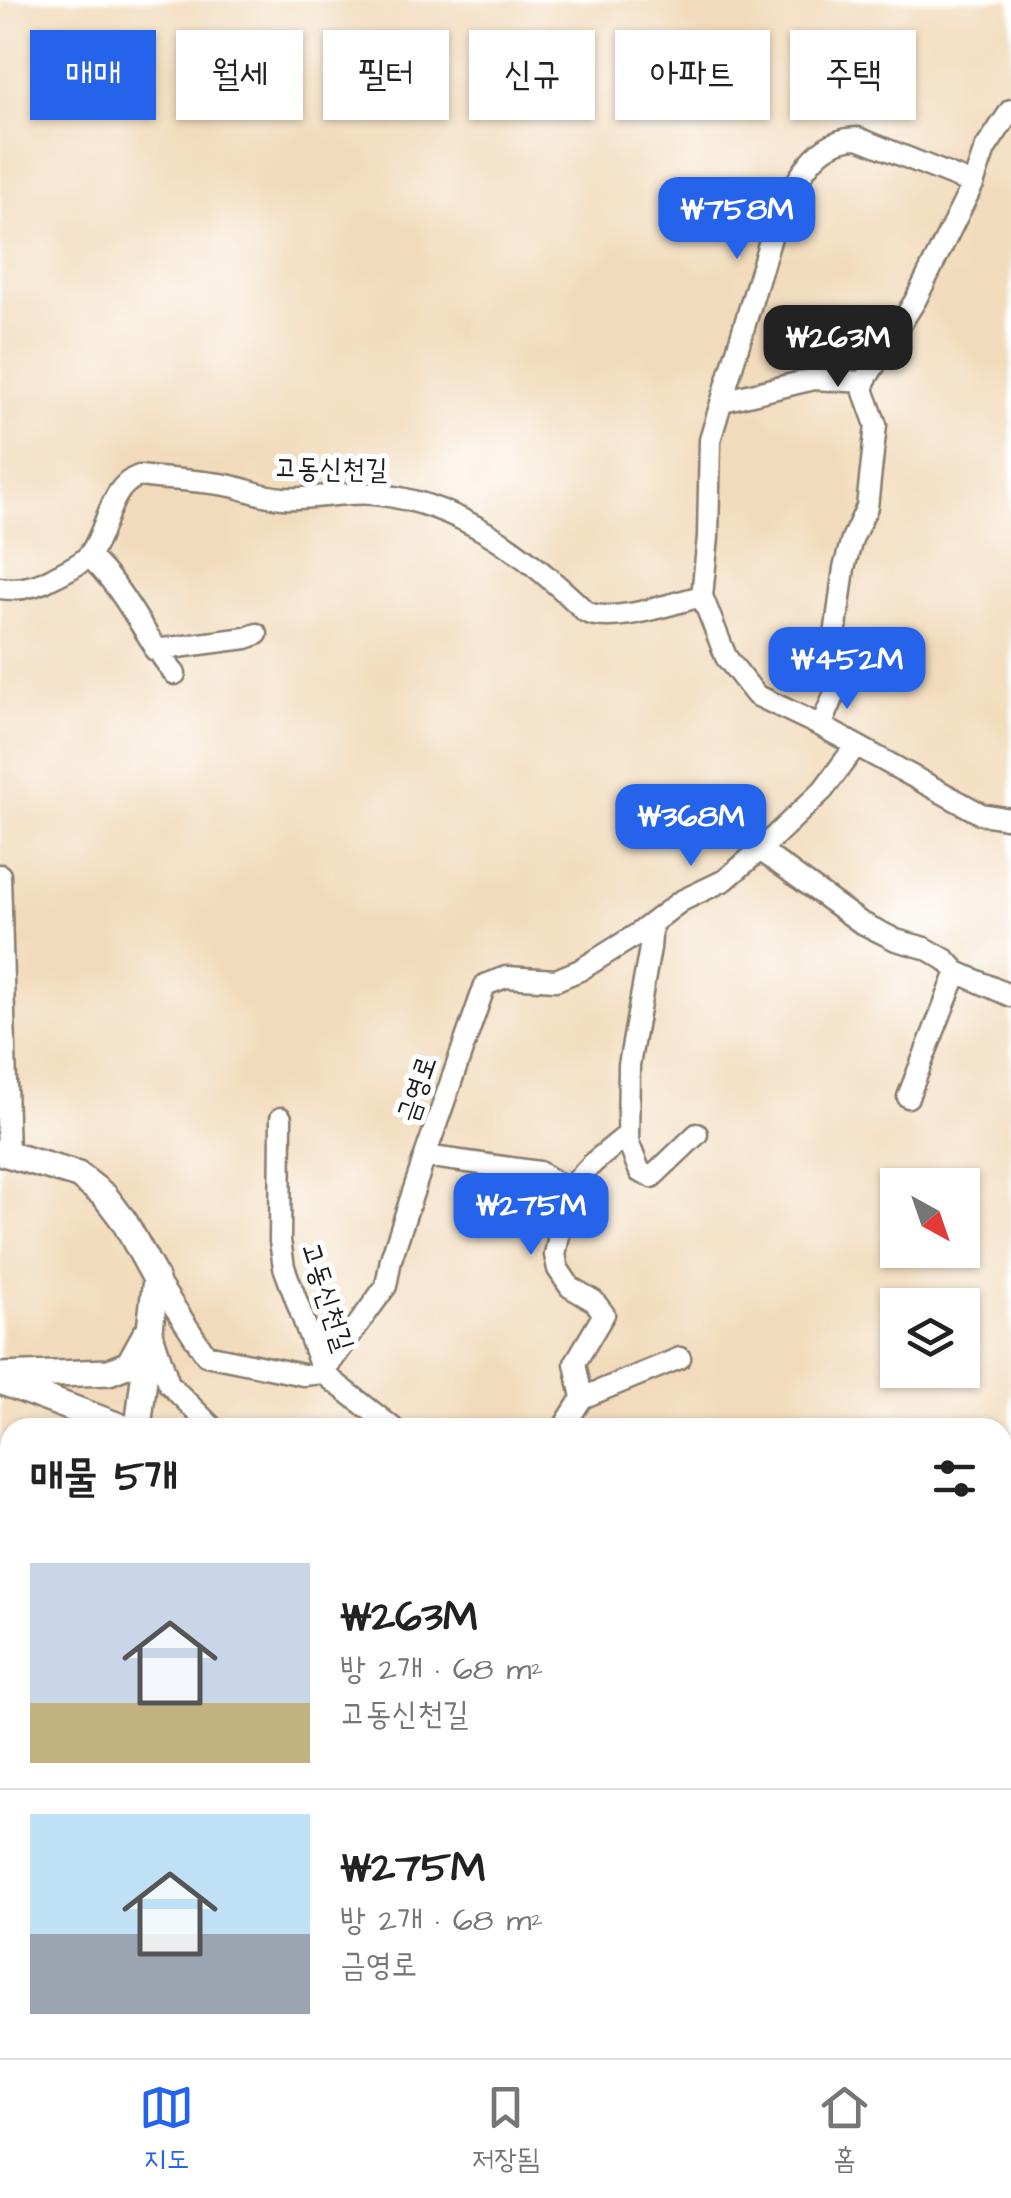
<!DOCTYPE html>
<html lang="ko">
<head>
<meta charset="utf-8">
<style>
  body { margin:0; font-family:"Architects Daughter","Poor Story",sans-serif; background:#f6f6f6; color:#222; height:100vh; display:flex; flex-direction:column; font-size:38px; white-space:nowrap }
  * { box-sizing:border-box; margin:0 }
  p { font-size:32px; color:#767676 }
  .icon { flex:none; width:55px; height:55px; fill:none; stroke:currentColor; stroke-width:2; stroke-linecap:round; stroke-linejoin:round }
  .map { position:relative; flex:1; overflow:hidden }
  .sheet { position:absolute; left:0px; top:1418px; width:1012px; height:642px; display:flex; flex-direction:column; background:#fff; border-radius:30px 30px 0 0; box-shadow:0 2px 8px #0004 }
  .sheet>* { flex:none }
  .top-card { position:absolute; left:30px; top:30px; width:952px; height:90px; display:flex; gap:20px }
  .needle { width:65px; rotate:140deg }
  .fabs { position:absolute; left:880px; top:1168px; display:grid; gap:20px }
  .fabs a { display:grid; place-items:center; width:100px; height:100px; border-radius:0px; background:#fff; box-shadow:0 2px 8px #0004; font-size:50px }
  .price { position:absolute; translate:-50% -85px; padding:0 22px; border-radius:20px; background:#2563eb; color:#fff; font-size:32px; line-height:65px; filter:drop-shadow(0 2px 5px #0008) }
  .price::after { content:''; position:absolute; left:50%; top:60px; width:30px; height:22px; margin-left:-15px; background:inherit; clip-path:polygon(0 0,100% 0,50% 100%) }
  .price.on { background:#222; color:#fff }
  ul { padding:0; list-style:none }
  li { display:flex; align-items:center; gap:30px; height:250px; padding:0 30px }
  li+li { border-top:2px solid #e0e0e0 }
  li span { display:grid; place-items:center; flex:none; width:280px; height:200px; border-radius:0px; color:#555 }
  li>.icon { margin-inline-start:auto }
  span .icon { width:120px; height:120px; fill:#fffc; stroke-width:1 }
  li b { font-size:42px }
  h2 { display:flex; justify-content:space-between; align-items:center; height:120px; padding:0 30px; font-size:42px }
  .tag { padding:0 35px; border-radius:0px; background:#fff; box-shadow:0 2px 8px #0004; font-size:35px; line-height:90px }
  .tag.on { background:#2563eb; color:#fff }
  .tab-bar { display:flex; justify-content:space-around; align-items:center; height:140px; border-top:2px solid #e0e0e0; background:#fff; font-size:28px; color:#767676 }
  .tab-bar a { display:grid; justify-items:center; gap:5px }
  .tab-bar .on { color:#2563eb }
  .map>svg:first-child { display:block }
</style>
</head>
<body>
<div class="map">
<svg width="1011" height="2058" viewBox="0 0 1011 2058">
  <rect width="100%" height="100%" fill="#fff"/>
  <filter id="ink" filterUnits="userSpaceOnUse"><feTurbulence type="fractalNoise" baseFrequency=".01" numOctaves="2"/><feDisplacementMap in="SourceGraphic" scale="20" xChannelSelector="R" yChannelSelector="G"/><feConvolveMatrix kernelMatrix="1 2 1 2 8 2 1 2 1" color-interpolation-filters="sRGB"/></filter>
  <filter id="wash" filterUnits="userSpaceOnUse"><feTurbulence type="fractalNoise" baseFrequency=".0048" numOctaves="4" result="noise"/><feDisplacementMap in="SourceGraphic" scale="40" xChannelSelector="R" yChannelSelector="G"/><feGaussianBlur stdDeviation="2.25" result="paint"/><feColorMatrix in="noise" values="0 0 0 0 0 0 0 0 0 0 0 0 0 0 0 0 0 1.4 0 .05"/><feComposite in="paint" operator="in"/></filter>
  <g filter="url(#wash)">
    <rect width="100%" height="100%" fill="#f2dbbc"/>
  </g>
  <g filter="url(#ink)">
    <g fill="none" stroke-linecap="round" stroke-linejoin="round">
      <defs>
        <path id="minor" d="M973,184l-115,-46c-45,1 -59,43 -80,76l-68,226 -2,97 -6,59 24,61 30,38 65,31 160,88 30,5
          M723,401l91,-22 50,3
          M88,556c37,32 56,81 87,118
          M0,588c20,3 37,-1 54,-11 11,-6 26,-12 34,-21 20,-23 19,-69 51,-80 30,4 62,4 92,10 18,4 33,11 52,12 30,2 62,-7 92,-4 85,9 151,60 211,118 27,13 86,-9 116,-16
          M155,650l91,-12 11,-4
          M821,726l15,-35 -3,-40 11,-83 8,-29 15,-32 9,-82 -12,-33v-10l51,-81 58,-117 12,-35 26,-39
          M855,747l-32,43 -63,60 100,72 36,18 29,8 21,12 11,12 54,24
          M0,875l8,279
          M652,924l-2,24 -21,117 -1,77 12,30 12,5 45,-43
          M908,1097l49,-125
          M425,1156l114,16 29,18
          M156,1279l50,76 97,20 20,-2 -39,-106 -4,-26 1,-123
          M153,1336l16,48 44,44
          M582,1398l-7,-35 29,-49 -10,-13 -24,-14 -12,-18 -3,-14 13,-65 26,-28 33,-27
          M393,1428l-70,-55 63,-87 5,-27 34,-103 60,-171 21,-8 50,3 24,-10 59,-37 42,-32 44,-21 35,-30
          M563,1428l19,-30 98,-40
          M1002,1851l9,-8
          M396,2050l12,8
          M806,2050v8
          M101,2058l1,-8
          M449,2058l6,-8"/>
        <path id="tertiary" d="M0,1152l78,23 27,21 19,25 32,58 -18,149
          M0,1376l109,-4 20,-8 16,-29
          M0,1381l124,47
          M1002,1621l9,1"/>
      </defs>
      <use href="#minor" stroke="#877c6c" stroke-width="25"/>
      <use href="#tertiary" stroke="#877c6c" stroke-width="30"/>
      <use href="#minor" stroke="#fff" stroke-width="20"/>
      <use href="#tertiary" stroke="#fff" stroke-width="25"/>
    </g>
  </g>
  <g text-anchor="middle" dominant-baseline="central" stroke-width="10" stroke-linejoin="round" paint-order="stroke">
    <g font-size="28" fill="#1c1c1c" stroke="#fff">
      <text transform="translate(331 469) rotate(1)">고동신천길</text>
      <text transform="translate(417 1089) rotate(-71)">금영로</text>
      <text transform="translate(327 1297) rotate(72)">고동신천길</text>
    </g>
  </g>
</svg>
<div class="fabs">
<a><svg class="needle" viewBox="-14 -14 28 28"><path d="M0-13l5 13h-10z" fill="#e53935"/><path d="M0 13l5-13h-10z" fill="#767676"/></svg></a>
<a><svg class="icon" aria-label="layers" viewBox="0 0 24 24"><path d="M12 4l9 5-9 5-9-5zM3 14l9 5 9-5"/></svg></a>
</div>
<b class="price" style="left:737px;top:262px">₩758M</b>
<b class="price on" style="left:838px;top:390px">₩263M</b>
<b class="price" style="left:847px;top:712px">₩452M</b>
<b class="price" style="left:691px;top:869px">₩368M</b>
<b class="price" style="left:531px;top:1258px">₩275M</b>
<div class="top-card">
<a class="tag on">매매</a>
<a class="tag">월세</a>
<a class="tag">필터</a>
<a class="tag">신규</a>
<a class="tag">아파트</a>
<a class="tag">주택</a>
</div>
<section class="sheet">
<h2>매물 5개<svg class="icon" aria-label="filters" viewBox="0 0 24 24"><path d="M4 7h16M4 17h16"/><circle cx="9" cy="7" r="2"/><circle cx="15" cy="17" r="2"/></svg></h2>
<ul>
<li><span style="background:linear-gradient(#c9d6e8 70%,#c2b280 0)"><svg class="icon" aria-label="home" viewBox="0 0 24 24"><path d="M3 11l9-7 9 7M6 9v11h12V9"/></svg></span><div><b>₩263M</b><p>방 2개 · 68 m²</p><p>고동신천길</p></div></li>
<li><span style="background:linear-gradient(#bfe0f5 60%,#9aa5b1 0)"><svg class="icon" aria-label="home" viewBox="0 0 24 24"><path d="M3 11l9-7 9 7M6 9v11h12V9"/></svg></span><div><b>₩275M</b><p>방 2개 · 68 m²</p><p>금영로</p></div></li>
</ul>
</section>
</div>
<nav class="tab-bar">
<a class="on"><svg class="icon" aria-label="map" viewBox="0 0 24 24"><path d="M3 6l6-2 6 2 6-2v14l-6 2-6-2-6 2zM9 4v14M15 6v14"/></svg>지도</a>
<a><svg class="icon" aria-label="saved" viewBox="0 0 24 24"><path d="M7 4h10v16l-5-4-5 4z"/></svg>저장됨</a>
<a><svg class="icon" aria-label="home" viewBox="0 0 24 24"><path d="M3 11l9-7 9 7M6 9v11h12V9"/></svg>홈</a>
</nav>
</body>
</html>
